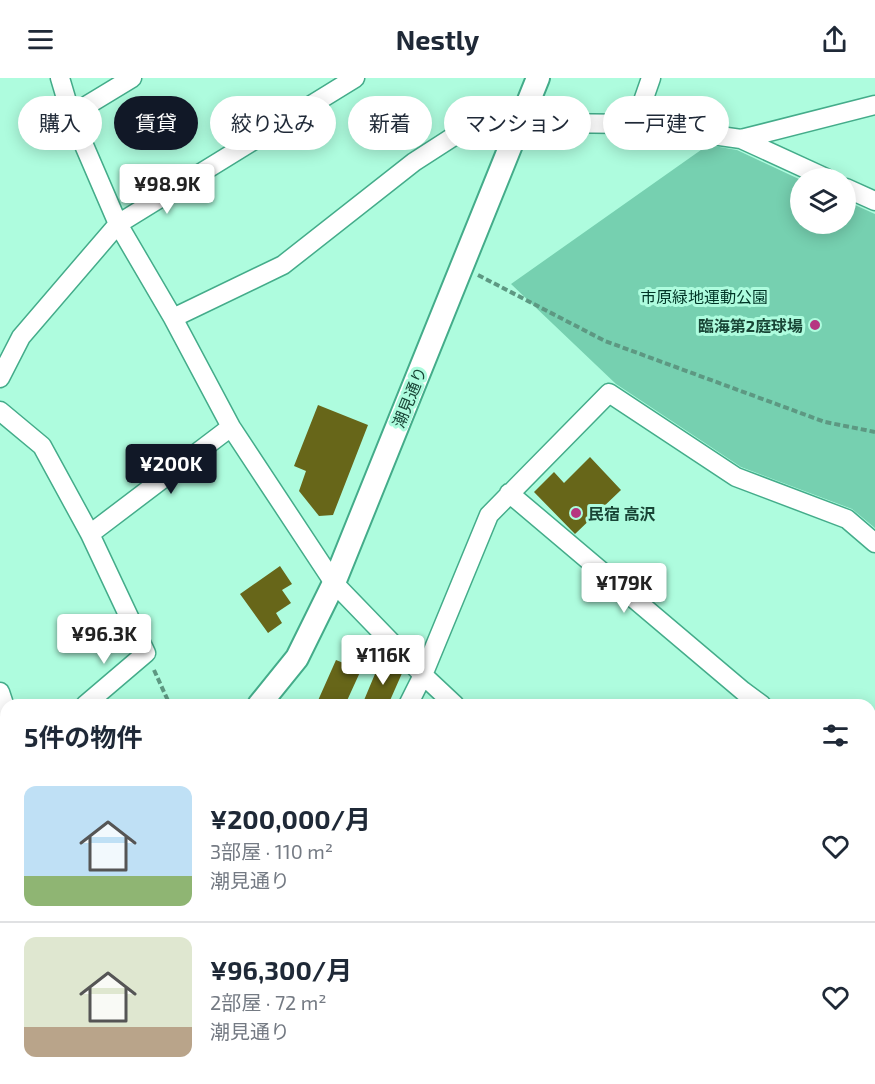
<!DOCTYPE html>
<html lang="ja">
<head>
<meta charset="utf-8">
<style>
  body { margin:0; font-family:"Exo 2","Noto Sans JP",sans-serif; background:#f6f6f7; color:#1f2937; height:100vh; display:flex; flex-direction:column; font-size:22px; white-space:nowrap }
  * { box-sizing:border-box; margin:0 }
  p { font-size:20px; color:#747a83 }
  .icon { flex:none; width:33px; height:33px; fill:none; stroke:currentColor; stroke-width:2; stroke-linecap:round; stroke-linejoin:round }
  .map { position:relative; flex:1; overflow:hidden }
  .side { position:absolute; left:0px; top:621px; width:876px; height:386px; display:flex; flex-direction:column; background:#fff; border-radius:18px 18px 0 0; box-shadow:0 3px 15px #0003 }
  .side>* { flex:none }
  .top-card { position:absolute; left:18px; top:18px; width:840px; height:54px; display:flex; gap:12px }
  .tools { position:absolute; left:790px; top:90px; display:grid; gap:12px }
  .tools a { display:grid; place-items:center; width:66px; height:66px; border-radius:50%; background:#fff; box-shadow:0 3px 15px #0003; font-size:30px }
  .price { position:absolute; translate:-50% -51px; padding:0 14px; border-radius:6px; background:#fff; color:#222; font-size:20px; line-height:39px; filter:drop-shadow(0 2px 3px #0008) }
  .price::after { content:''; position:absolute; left:50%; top:36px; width:18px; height:14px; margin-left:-9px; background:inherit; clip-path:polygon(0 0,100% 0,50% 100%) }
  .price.active { background:#111827; color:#fff }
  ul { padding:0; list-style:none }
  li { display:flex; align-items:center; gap:18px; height:150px; padding:0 24px }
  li+li { border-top:2px solid #e0e1e3 }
  li span { display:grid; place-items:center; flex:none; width:168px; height:120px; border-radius:12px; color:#555 }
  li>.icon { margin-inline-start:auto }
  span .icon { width:72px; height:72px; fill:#fffc; stroke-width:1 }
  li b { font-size:26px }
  h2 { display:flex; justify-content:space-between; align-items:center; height:72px; padding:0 24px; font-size:26px }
  .tag { padding:0 21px; border-radius:27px; background:#fff; box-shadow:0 3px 15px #0003; font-size:21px; line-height:54px }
  .tag.active { background:#111827; color:#fff }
  header { display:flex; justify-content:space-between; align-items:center; height:78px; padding:0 24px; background:#fff; font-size:27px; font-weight:700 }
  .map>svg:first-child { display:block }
</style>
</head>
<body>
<header><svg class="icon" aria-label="menu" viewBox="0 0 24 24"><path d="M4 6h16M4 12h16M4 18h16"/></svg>Nestly<svg class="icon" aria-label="share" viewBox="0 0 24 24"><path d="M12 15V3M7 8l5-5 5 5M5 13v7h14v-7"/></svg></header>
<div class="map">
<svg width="875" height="1006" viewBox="0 0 875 1006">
  <rect width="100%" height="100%" fill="#aefcde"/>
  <path fill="#76d0b0" d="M708,67l29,5 64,30v44h45v-23l29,13v314l-23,-19 -111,-42 -125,-83 -105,-100z"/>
  <path fill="#676619" d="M318,327l50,20 -35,90 -14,1 -20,-25 7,-20 -12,-5z
    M590,379l31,33 -46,44 -41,-42 20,-20 10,11z
    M280,488l12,18 -10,6 9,13 -15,10 6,10 -14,10 -28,-39z
    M336,582l25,10 -16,35h-29z
    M380,584l23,9 -15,34h-26z"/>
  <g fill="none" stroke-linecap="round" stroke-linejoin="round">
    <defs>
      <path id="minor" d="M60,0l11,37 47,109 55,94 58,109 103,156 89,92 32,30
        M71,37l61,-37
        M635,46l16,-46
        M741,61l134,-34
        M846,110l29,13
        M173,240l110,-53 131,-103 62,-40 159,2 106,15 85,39
        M0,300l21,-41 97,-113 237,-146
        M0,333l42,35 48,88 56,119 -61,52
        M509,415l234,198 19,14
        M90,456l141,-107
        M0,614l6,18
        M408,627l15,-30 66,-160 120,-122 127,84 111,42 28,24
        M870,703l5,3
        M870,938l5,3
        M232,1000l10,6
        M640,1000l10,6
        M194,1006l17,-6
        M868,1006l7,-18"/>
      <path id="tertiary" d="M259,627l38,-47 37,-75 204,-505
        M0,828l6,-4
        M0,924l6,19
        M24,1000l2,6"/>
    </defs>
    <use href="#minor" stroke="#44ac8a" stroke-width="21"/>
    <use href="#tertiary" stroke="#44ac8a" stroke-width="26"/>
    <path stroke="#5d9882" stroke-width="4" stroke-dasharray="6 3" stroke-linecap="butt" d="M478,197l127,66 220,81 50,10
      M154,592l16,35
      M0,690l6,-3"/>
    <use href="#minor" stroke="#fff" stroke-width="18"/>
    <use href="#tertiary" stroke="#fff" stroke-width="22"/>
  </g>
  <g fill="#b63681" stroke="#aefcde" stroke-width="2">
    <circle cx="815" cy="247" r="6"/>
    <circle cx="576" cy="435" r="6"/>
  </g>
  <g text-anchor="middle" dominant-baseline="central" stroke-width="6" stroke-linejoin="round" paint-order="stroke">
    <g font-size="16" fill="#003526" stroke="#aefcde">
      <text x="704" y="218">市原緑地運動公園</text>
    </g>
    <g font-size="16" font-weight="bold" fill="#194536" stroke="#aefcde" text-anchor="end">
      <text x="803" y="247">臨海第2庭球場</text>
      <text x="588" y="435" text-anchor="start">民宿 高沢</text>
    </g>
    <g font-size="16" fill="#194536" stroke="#aefcde">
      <text transform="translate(409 319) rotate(-68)">潮見通り</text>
    </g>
  </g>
</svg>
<div class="tools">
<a><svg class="icon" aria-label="layers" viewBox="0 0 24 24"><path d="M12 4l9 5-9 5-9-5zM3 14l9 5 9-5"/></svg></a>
</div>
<b class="price" style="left:167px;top:137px">¥98.9K</b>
<b class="price active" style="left:171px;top:417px">¥200K</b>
<b class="price" style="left:624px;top:536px">¥179K</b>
<b class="price" style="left:104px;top:587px">¥96.3K</b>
<b class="price" style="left:383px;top:608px">¥116K</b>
<div class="top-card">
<a class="tag">購入</a>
<a class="tag active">賃貸</a>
<a class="tag">絞り込み</a>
<a class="tag">新着</a>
<a class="tag">マンション</a>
<a class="tag">一戸建て</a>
</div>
<section class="side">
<h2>5件の物件<svg class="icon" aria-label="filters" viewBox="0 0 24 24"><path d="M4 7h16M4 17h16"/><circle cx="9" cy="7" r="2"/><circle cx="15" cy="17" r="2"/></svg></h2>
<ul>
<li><span style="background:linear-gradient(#bfe0f5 75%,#8fb573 0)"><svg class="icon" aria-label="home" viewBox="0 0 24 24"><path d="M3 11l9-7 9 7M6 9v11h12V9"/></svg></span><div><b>¥200,000/月</b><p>3部屋 · 110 m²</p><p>潮見通り</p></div><svg class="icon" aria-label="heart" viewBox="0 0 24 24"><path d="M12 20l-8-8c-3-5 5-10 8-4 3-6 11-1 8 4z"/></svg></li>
<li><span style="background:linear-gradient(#dfe7d0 75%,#b9a48a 0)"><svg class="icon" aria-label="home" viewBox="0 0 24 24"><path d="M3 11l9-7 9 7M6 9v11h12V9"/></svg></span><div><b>¥96,300/月</b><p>2部屋 · 72 m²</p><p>潮見通り</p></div><svg class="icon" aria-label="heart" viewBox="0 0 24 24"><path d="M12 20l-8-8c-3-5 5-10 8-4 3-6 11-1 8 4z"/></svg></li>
</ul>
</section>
</div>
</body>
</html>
